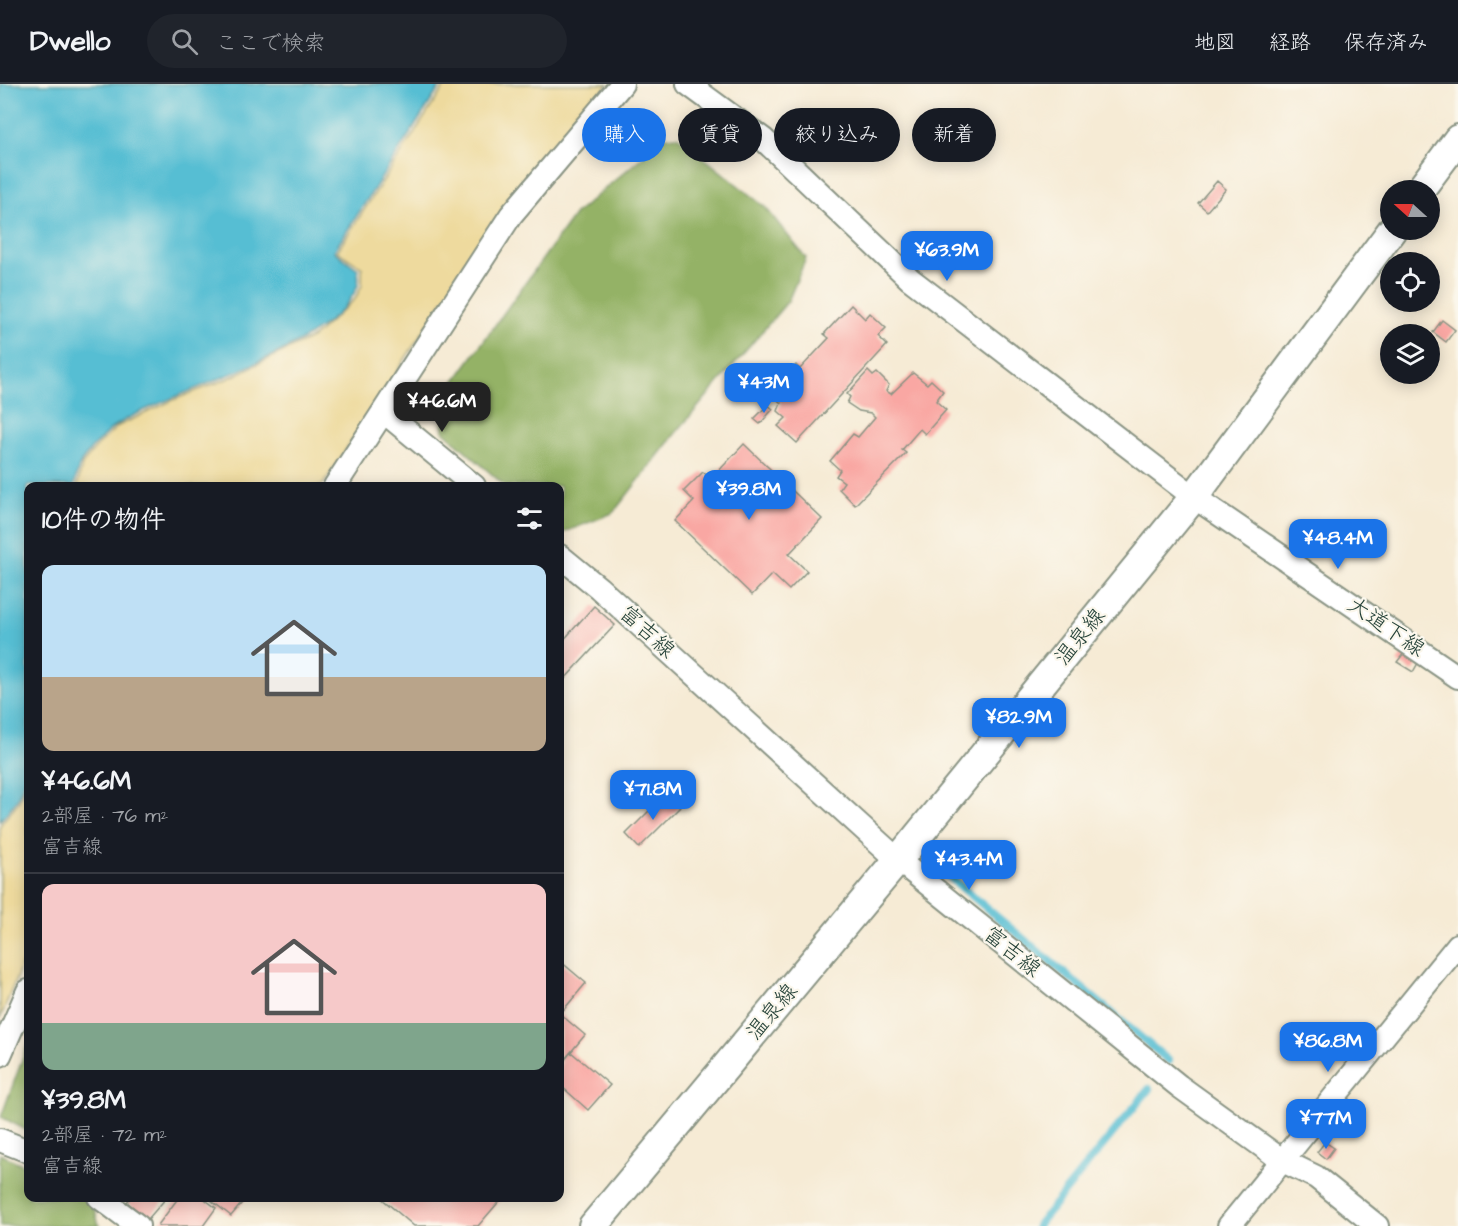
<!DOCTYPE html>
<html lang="ja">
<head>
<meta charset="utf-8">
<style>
  body { margin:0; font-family:"Architects Daughter","Klee One",sans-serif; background:#20242c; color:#f1f3f6; height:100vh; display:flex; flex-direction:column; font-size:22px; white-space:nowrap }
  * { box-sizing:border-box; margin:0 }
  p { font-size:20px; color:#9ea1a6 }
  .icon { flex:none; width:33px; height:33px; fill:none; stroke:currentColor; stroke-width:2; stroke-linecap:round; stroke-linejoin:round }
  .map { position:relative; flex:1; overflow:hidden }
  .sheet { position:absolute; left:24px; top:398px; width:540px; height:720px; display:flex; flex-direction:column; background:#171b24; border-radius:12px; box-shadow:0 3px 15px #0003 }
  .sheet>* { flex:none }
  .hud { position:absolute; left:582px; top:24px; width:570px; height:54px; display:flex; gap:12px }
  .needle { width:39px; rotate:291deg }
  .tools { position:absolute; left:1380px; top:96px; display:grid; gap:12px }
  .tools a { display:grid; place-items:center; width:60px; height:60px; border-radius:50%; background:#171b24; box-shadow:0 3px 15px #0003; font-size:30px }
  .price { position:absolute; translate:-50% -51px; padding:0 14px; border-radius:12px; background:#1a73e8; color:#fff; font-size:20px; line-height:39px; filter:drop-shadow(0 2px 3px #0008) }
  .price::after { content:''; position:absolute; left:50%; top:36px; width:18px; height:14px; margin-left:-9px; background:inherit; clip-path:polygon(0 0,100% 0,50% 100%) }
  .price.current { background:#222; color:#fff }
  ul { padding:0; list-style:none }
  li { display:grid; align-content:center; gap:12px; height:318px; padding:0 18px }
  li+li { border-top:2px solid #363941 }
  li span { display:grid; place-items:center; height:186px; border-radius:12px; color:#555 }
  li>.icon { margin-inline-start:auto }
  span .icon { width:108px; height:108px; fill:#fffc; stroke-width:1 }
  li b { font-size:26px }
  h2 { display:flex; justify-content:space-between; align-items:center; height:72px; padding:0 18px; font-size:26px }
  .chip { padding:0 21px; border-radius:27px; background:#171b24; box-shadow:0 3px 15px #0003; font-size:21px; line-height:54px }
  .chip.current { background:#1a73e8; color:#fff }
  header { display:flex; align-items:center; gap:36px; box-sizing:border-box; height:84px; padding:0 30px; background:#171b24; border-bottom:2px solid #363941 }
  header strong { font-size:28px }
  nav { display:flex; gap:33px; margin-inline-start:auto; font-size:21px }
  .search { width:420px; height:54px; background:#20242c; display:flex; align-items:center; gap:15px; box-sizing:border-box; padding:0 21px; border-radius:33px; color:#9ea1a6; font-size:22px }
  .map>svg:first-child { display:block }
</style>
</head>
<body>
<header>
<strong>Dwello</strong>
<div class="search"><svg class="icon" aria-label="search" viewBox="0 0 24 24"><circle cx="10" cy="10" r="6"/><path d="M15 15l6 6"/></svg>ここで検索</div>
<nav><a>地図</a><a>経路</a><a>保存済み</a></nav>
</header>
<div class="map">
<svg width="1458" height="1142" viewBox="0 0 1458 1142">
  <rect width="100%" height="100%" fill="#fbf7ec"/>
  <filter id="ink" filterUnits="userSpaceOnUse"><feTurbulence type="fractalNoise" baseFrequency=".0167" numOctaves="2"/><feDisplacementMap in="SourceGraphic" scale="12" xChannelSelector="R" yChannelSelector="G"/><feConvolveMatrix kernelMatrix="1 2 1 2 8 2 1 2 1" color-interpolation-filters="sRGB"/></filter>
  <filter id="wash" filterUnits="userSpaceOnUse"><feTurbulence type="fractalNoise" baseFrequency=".008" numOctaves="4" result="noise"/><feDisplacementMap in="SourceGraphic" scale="24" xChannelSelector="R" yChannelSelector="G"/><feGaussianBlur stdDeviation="1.35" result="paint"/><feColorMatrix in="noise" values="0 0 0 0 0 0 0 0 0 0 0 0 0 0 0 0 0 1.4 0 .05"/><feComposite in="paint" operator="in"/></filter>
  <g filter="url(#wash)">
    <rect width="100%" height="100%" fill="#f6ebd5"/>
    <path fill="#94b266" stroke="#5a784d" stroke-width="1.5" d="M677,52l89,72 40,50 -18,43 -113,133 -62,79 -53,21v-48h-55l-62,-55 1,-35 131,-182 91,-77z
      M28,960v87l-27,-14z
      M0,1070l28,13v30h56l11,13 4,16h-99z"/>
    <path fill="#eeda9e" stroke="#868c69" stroke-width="1.5" d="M446,0h162l-106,127 -180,275h-245l5,-22 16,-19 20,-19 55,-26 56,-22 84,-41 42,-38 7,-14v-17l-25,-17z
      M28,693v172l-28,70v-194l19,-24z"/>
    <path fill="#56bed3" stroke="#3a7e84" stroke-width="1.5" d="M0,0h442l-108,167 24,18c0,6 2,13 -1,18 -26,64 -181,101 -239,137 -10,6 -19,17 -27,25 -3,5 -9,10 -11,15 -3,6 -4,15 -6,22h-46v285l-11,29 -17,21z"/>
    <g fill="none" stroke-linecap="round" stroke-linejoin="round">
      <path stroke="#56bed3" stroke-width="8" d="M934,780l235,197
        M1037,1142l112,-137"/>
    </g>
    <g id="blocks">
      <path fill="#f9a7a3" d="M643,40l10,8 -10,11 -10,-8z
        M1217,97l9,8 -19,22 -9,-8z
        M851,221l14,14 5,-6 16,15 -8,8 9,9 -90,98 -19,-17 8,-8 -8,-7 3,-8 -11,-10 26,-28 4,4 29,-31 -5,-4z
        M1442,236l13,10 -9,12 -13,-10z
        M868,287l5,5 4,-3 12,12 -3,6 5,3 22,-21 14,11 4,-4 12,11 -7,10 10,9 -21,24 -5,-5 -18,21 4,3 -51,52 -16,-16 5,-7 -8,-6 4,-6 -10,-9 23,-27 5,3 17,-20 -4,-4 -12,-2 -12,-8 3,-6 -3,-3z
        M768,321l5,4 -13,15 -6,-5z
        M744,360l78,75 -33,35 18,17 -18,19 -17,-16 -20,21 -77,-74 19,-20 -10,-10 19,-19 8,7z
        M594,522l21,19 -55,59v-40z
        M1404,569l14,10 -5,9 -16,-10z
        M666,710l14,13 -41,41 -13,-14z
        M560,877l26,22 -26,31 25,21 -25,30z
        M571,968l39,33 -22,25 -28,-25v-19z
        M1325,1058l9,6 -8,11 -9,-7z
        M131,1113h36l-19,22 -21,-17z
        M179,1113h23l14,11 -13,18h-44l-1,-1z
        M207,1113h40l-16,19z
        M380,1113h123l-25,29h-64z"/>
    </g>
  </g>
  <g filter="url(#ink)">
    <use href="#blocks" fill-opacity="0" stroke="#8a9484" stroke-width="1.5"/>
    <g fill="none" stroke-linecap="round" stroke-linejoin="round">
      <defs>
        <path id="minor" d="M688,0l75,55 147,140 284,218 264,180
          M384,328l90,74
          M335,402l176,-271 111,-131
          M560,472l39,32 299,272 281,226 104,75 33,16 61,49
          M0,971l28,-64
          M0,1056l28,11
          M99,1113l39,29
          M1229,1142l229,-281"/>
        <path id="tertiary" d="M1420,106l38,-51
          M593,1142l305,-366 296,-363 198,-267"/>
      </defs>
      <use href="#minor" stroke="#8a9484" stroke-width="26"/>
      <use href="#tertiary" stroke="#8a9484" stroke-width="32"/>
      <use href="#minor" stroke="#fff" stroke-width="22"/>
      <use href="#tertiary" stroke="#fff" stroke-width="28"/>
    </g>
  </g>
  <g text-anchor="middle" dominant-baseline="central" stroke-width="4.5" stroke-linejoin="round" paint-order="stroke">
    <g font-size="22" fill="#1f3d34" stroke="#fbf7ec">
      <text transform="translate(1386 543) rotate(34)">大道下線</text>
      <text transform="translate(647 548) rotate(42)">富吉線</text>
      <text transform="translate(1080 553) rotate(-51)">温泉線</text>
      <text transform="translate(1012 868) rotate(39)">富吉線</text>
      <text transform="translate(772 928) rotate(-50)">温泉線</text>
    </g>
  </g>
</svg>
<div class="tools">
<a><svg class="needle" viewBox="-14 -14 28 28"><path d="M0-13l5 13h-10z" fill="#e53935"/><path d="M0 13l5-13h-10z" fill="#9ea1a6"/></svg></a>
<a><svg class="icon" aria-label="locate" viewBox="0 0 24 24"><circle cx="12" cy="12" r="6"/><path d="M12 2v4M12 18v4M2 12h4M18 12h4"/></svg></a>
<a><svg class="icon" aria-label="layers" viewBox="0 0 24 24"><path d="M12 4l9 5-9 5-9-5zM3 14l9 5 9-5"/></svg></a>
</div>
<b class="price" style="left:947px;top:198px">¥63.9M</b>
<b class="price" style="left:764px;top:330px">¥43M</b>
<b class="price current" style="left:442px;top:349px">¥46.6M</b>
<b class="price" style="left:749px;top:437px">¥39.8M</b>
<b class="price" style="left:1338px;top:486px">¥48.4M</b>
<b class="price" style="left:1019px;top:665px">¥82.9M</b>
<b class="price" style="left:653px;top:737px">¥71.8M</b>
<b class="price" style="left:969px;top:807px">¥43.4M</b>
<b class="price" style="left:1328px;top:989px">¥86.8M</b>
<b class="price" style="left:1326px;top:1066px">¥77M</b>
<div class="hud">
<a class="chip current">購入</a>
<a class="chip">賃貸</a>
<a class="chip">絞り込み</a>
<a class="chip">新着</a>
</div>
<section class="sheet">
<h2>10件の物件<svg class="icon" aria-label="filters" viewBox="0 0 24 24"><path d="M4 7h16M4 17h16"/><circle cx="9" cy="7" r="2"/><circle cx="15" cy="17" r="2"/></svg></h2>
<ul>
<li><span style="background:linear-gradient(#bfe0f5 60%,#b9a48a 0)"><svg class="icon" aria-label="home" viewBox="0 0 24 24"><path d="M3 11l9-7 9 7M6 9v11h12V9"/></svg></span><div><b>¥46.6M</b><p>2部屋 · 76 m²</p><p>富吉線</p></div></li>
<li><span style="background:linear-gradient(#f6c9c9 75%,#7fa58c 0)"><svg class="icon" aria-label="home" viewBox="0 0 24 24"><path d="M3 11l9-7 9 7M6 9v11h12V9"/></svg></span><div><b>¥39.8M</b><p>2部屋 · 72 m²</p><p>富吉線</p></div></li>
</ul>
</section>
</div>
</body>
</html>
